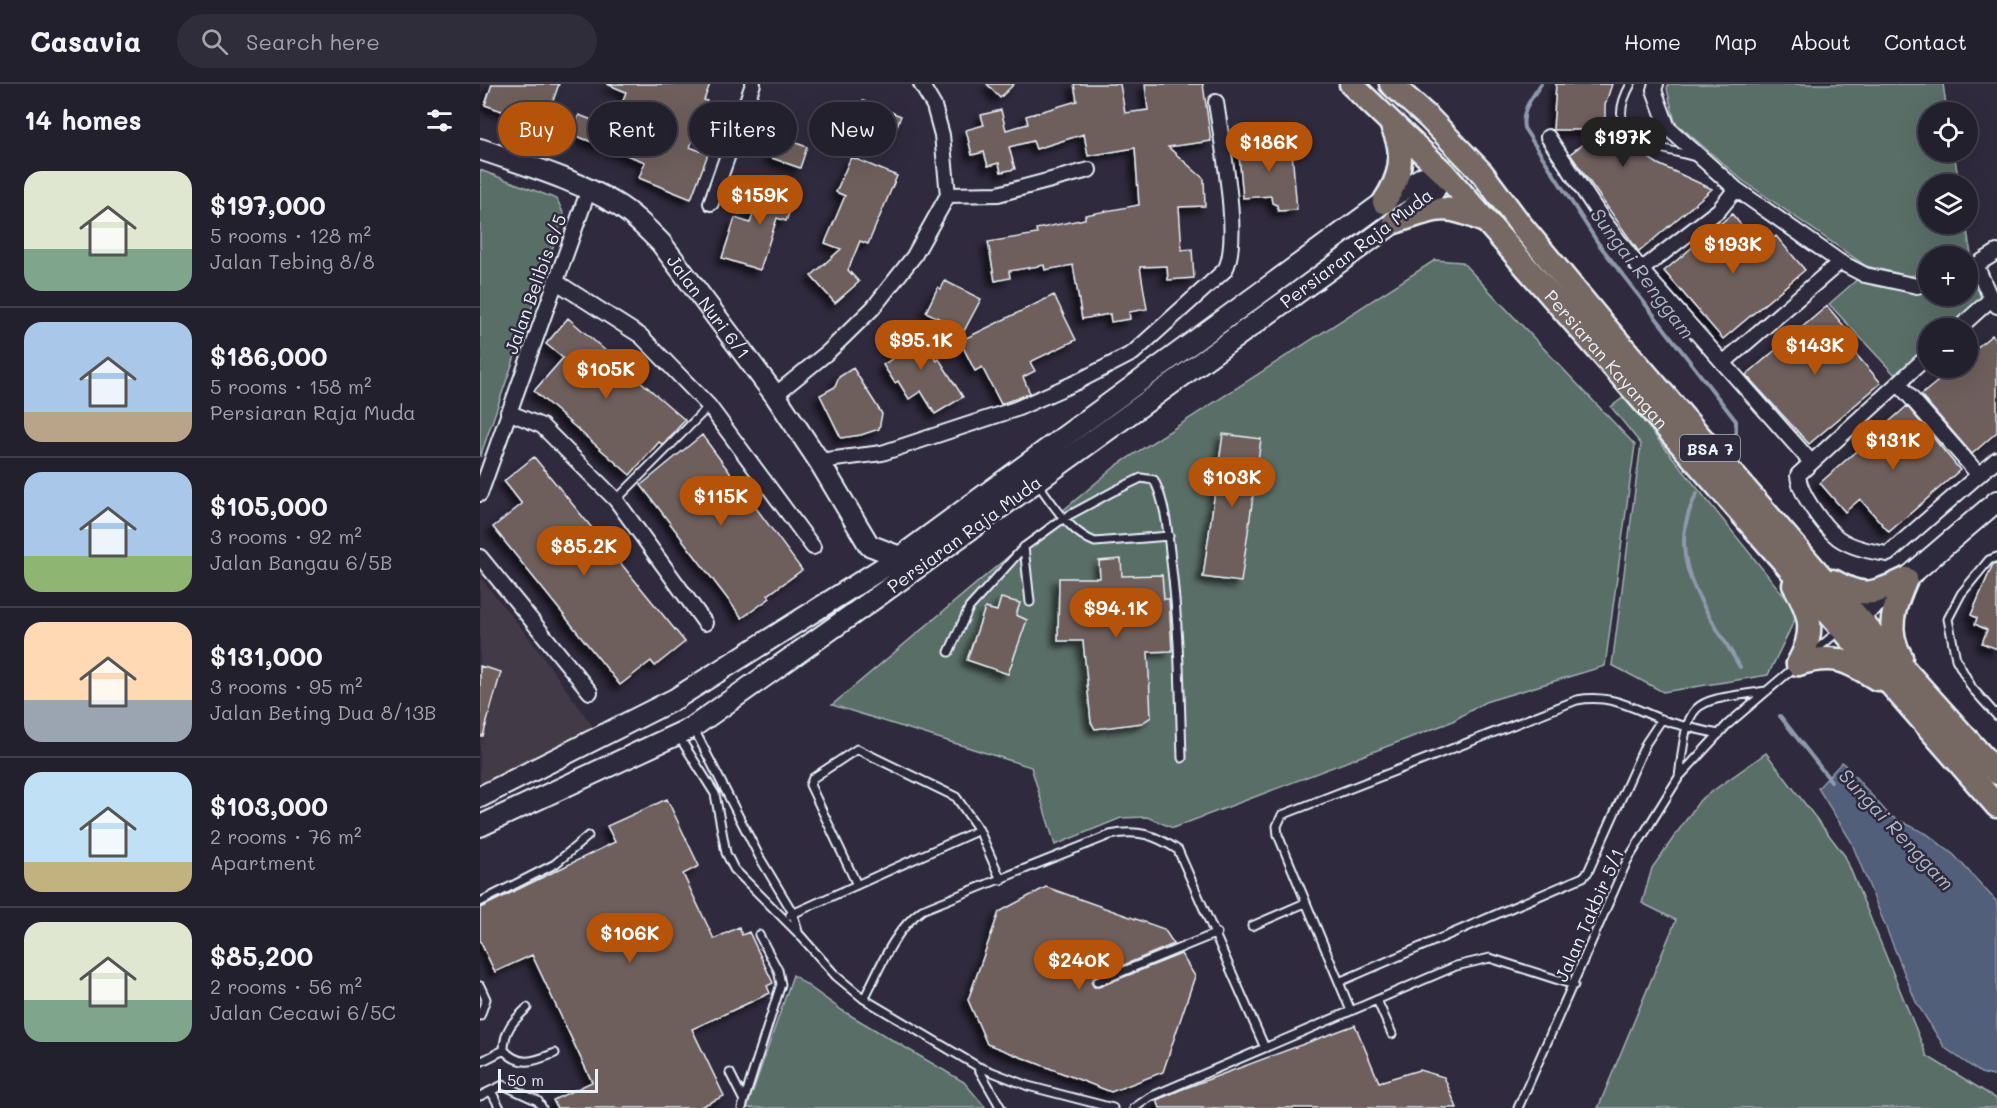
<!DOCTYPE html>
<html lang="en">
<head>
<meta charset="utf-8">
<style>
  body { margin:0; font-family:Mali,sans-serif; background:#2f2d3a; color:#f1f3f6; height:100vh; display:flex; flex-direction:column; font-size:22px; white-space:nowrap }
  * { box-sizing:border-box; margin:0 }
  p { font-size:20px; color:#a3a3aa }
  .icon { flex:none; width:33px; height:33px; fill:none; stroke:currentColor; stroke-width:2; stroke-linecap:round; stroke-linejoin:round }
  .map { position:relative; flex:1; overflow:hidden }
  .details { display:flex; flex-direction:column; background:#23202e; width:480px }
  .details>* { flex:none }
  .guide { position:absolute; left:18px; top:18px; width:570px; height:54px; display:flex; gap:12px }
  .tools { position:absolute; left:1438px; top:18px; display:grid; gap:12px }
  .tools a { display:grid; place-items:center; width:60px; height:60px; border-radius:50%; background:#23202e; box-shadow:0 6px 24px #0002,0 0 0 2px #403e4a; font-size:30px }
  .scale { position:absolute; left:18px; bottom:15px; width:100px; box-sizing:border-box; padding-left:6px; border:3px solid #e8f1f8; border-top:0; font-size:16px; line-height:21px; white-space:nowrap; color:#e8f1f8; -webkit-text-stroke:4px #2f2a3d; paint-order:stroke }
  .price { position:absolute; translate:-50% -51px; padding:0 14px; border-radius:21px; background:#b45309; color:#fff; font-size:20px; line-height:39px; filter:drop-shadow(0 2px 3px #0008) }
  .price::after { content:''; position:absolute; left:50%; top:36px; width:18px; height:14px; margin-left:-9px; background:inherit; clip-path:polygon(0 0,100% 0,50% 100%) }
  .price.on { background:#222; color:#fff }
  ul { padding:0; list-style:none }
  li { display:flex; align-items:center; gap:18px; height:150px; padding:0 24px }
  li+li { border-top:2px solid #403e4a }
  li span { display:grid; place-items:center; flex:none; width:168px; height:120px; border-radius:18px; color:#555 }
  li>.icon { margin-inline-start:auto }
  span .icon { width:72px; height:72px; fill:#fffc; stroke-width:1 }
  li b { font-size:26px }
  h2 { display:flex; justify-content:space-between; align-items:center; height:72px; padding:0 24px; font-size:26px }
  .pill { padding:0 21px; border-radius:27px; background:#23202e; box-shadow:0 6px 24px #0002,0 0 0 2px #403e4a; font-size:21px; line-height:54px }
  .pill.on { background:#b45309; color:#fff }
  header { display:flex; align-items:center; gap:36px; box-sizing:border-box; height:84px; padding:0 30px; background:#23202e; border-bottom:2px solid #403e4a }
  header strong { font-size:28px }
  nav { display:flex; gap:33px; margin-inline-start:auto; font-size:21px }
  .search { width:420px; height:54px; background:#2f2d3a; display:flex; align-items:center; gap:15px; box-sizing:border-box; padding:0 21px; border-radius:33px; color:#a3a3aa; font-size:22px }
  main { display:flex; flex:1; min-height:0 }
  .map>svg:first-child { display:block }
</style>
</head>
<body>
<header>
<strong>Casavia</strong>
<div class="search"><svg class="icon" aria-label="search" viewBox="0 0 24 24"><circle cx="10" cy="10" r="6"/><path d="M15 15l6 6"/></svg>Search here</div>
<nav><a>Home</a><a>Map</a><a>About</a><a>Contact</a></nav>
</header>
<main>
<section class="details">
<h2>14 homes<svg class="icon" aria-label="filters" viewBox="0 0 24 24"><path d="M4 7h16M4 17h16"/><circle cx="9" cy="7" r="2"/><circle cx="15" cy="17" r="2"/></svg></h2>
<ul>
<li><span style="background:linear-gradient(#dfe7d0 65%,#7fa58c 0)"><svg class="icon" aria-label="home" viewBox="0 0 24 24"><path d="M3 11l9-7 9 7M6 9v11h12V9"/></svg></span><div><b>$197,000</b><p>5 rooms · 128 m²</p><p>Jalan Tebing 8/8</p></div></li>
<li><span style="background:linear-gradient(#a9c7e8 75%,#b9a48a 0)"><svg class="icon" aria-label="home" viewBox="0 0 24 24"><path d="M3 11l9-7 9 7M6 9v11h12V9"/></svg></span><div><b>$186,000</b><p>5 rooms · 158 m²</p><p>Persiaran Raja Muda</p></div></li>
<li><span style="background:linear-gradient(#a9c7e8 70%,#8fb573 0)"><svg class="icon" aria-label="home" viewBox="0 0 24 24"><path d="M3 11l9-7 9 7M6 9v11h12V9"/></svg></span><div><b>$105,000</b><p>3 rooms · 92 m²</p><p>Jalan Bangau 6/5B</p></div></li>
<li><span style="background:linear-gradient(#ffd9b3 65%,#9aa5b1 0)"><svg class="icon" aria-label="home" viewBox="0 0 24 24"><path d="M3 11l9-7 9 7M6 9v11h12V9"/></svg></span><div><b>$131,000</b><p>3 rooms · 95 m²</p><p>Jalan Beting Dua 8/13B</p></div></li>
<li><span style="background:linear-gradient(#bfe0f5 75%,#c2b280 0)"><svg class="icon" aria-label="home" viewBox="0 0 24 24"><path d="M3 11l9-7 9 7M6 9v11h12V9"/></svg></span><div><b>$103,000</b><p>2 rooms · 76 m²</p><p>Apartment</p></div></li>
<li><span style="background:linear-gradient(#dfe7d0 65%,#7fa58c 0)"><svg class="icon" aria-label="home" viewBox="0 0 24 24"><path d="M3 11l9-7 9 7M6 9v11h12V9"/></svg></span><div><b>$85,200</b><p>2 rooms · 56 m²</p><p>Jalan Cecawi 6/5C</p></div></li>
</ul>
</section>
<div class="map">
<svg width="1517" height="1024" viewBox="0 0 1517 1024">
  <defs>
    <filter id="shadow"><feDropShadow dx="-5.5" dy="5.5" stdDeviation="3" flood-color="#0009"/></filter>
  </defs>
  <rect width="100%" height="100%" fill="#2f2a3d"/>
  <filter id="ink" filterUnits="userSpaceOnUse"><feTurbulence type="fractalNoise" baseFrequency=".0167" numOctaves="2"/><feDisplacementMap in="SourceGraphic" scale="12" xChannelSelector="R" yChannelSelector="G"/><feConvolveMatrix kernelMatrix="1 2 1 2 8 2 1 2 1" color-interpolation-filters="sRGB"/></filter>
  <g filter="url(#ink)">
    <path fill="#423a46" d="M0,493l50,62 64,89 -114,56z"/>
    <path fill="#5a6e67" stroke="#a1b0b0" stroke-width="1.5" d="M1188,0h275l4,28h-18v40h25l5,32h-30v40h37l5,30 -42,2v16l-20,4 -43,-10 -124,-86 -67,-58 -8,-33z
      M0,86l77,29 7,16 -84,242z
      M955,176l27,2 173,183 -30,221 -120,36 -34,20 -278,106 -26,-11 -26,1 -66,27 -24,-78 -199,-62 285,-240z
      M1495,191l8,25 -33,28h-21v19l-33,29 -67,-72 31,-27 69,9v10h39v-19z
      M1144,313l174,216 -30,62 -105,17 -51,-27 29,-221 -30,-37z
      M1286,669l79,103 82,200 70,43v9h-399l78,-188 -34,-17 10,-35 48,-68z
      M313,891l50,36 121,71 22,26h-239z"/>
    <path fill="#515e7a" stroke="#8d99ac" stroke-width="1.5" d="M1362,678l48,54 37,18 27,21 43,47v175l-16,-4 -36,-25 -29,-46 -65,-161 -33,-53z"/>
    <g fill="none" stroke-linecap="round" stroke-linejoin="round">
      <path stroke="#8d99ac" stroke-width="4" d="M1061,0c-10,15 -20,26 -17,44l74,115 138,178v27
        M1217,409c-36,68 10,115 43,174
        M1300,632l51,65"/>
    </g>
    <path fill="#6e5f5b" stroke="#e8f1f8" stroke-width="1.5" filter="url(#shadow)" d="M12,0h67l-15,42 -59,-21z
      M127,0h103l-6,16 3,1 -17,46 18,7 -17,45 -52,-21 6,-16 -74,-28 8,-19 34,13 13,-36z
      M507,0h27l-14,14z
      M594,0h46l5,29 23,-3 -3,-26h58l8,57 -43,6 36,32 1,27 -26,1 3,43 10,-1 2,29 -26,2 -1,-14 -27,1 7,42 -18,3 1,7 -19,3 -1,-8 -28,5 -9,-54 -28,5 -1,-5 -35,6 1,7 -15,3 -7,-39 49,-8 -1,-5 49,-10v-4l54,-10 -4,-57 -47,8 -4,-22 -48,15 -3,-8 -24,6 6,22 -14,3 -2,-9 -11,3 -4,-14 -12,3 -6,-25 18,-5 -3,-10 20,-5 5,20 22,-6 -2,-8 51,-15z
      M1076,0h56l-7,21v24l53,35 54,25 -73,63 -69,-98 31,-24h-48z
      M383,17l38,15 -9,22 -38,-15z
      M297,52l30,11 -7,21 -31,-11z
      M811,56l6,70 -19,1 -1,-6 -5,-2 -1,-7 -28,2 -5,-54z
      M371,73l46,19 -29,68 -8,-3 -12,29 11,12 -24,21 -24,-27 30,-27 -16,-6 20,-47 -9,-4z
      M287,94l31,12 -12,31 -9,-3 -17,52 -38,-12 13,-40 15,5z
      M1252,130l29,35 15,-13 29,34 -82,69 -59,-68z
      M465,197l36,18 -17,32 -38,-19 12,-25 3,2z
      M574,211l22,45 -46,22 5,9 -12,6 7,16 -29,11 -19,-37 -7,4 -15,-30z
      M1347,222l27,32 -7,6 34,39 -72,61 -63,-69z
      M88,234l117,102 -22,25 -4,-3 -29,33 -96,-84 29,-33 -17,-14z
      M432,241l25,36 2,-2 24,38 -28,17 -14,-23 -12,8 -11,-18 -3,2 -12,-18 13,-9 -9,-14z
      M1512,251l5,6v91l-25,22 -51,-59 33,-27h14v-13z
      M373,284l29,46 -3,15 -18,6 -20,3 -21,-43 15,-8 4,-10z
      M1427,322l53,64 -71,62 -29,-33 -15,13 -25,-29z
      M743,350l38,5 -20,143 -38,-5z
      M222,351l100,135 -34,25 2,3 -28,20 -101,-133z
      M54,373l151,185 -30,24 -4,-5 -31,24 -127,-158 29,-23 -18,-23z
      M641,475l1,17 40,-1 2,24h5l3,52 -24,1 3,65 -9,6 -47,6 -4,-7 -8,-81h-25l1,-63h41l-1,-17z
      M1517,479v86l-15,-6 5,-13 -12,-6 2,-6 -6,-3 22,-51z
      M521,514l19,5 -4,12 11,5 -19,54 -41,-14 18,-52 12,3z
      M0,582l21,6 -18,64h-3z
      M187,715l32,67 -16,8 31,65 25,-12 3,8 7,-3 24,51 -6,3 3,7 -78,36 32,67 -26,12h-141l-4,-8 39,-18 -60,-127 -37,17 -15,-31v-33l135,-66 -8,-16z
      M566,803l118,42 10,15 -79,33 -4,5 3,5h5l82,-33 14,22 -32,96 -52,20 -124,-48 -19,-44 31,-88z
      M875,941l24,57 40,-12 25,7 13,31h-297l-3,-8 23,-10z"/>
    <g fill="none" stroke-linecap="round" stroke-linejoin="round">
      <defs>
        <path id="lane" d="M1151,0c-32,56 23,62 65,73
          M558,400c16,21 31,48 57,58l74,-6
          M136,416l93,-94
          M544,463l6,55
          M1517,473l-8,3 -28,34 -13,25 8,40 16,29 25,28
          M469,568l20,-44 55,-61 40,-29 50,-27 27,-13 13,2c12,24 14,54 17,81 8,65 9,131 11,197
          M1332,569l28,-23
          M214,645l66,129 33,55 5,19
          M198,651l37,59 11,59 8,16 65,65 37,42 28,23 113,67 51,20 85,22
          M1199,693c10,-79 8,-75 88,-86
          M377,801l-47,-100 3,-7 44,-29 99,48 23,33 22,50
          M0,818l75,-38 33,-28
          M310,831l189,-85
          M772,842l53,-23
          M617,898l120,-49
          M859,898l244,-105 5,-5 58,-129 16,-24
          M0,902l6,13 -6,17
          M384,915c16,-31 29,-68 58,-89l188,-75c28,-6 45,0 68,15l87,198
          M897,916l15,34
          M47,924c-14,13 -23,22 -23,42 16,18 31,11 51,3
          M871,927l-73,-176 -1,-9 5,-11 295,-115c35,-6 55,8 86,20 18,6 37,10 56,14
          M0,978l24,-12
          M497,982l24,42
          M250,989l14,28 -2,7
          M11,1007l9,17
          M0,1012l23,-11 35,16 4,7
          M264,1017l37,-117 -3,-14 -19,-35
          M654,1024l16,-11 306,-131 34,-8 84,27
          M1038,1024l109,-247 52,-84 48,-52 69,-59"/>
        <path id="street" d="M1176,0l-2,6 14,38 68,61 104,73 25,13 52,11 12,-4
          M1068,53l55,83 38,50 170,192
          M468,111l50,-1 91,-24
          M231,119l42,-119
          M1497,183l14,32 6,7
          M1161,186l78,-60 17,-21
          M1488,186l29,-18
          M75,197l86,55 68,70 104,141
          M1479,244l32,-29
          M1449,271l-131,120c1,18 25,51 40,63 14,10 34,14 50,16l109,-95
          M1243,279l117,-101
          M1418,299l81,92
          M295,311l53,-43 45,-44 41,-52 34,-61 -6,-60 -8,-29 -13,-22
          M28,328l34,14 74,74 89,123
          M339,377l63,-8 134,-44 61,-27 56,-29 92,-83c17,-30 -4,-131 -9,-168
          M0,410l109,-305
          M0,473l110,135"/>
        <g id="secondary">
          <path id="s1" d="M0,65c45,16 95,30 136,55 17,10 31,25 45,39l114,152 44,66 50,84 31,12"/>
          <path d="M1367,541l59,-46 91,-78"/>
          <path d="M0,713l195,-98 225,-142 484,-355 39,-25 21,-4 -10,18 -39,31 -521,377 -181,128 -213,99"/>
        </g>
        <g id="primary">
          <path id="s2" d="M871,0l93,89 553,633"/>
          <path d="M911,0l38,34 53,55 38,51 82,99 216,250 179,200"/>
          <path d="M904,118c17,-25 22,-48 8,-76"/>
          <path d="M915,138c39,-13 49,-20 87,-2"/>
          <path d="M1353,497c31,18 41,13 73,-2"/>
          <path d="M1314,501c18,31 21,48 4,79"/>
          <path d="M1421,573c-16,-27 -7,-51 5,-78"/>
          <path d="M1318,580c35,-11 49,-4 79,15"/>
        </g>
      </defs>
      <use href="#lane" stroke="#e8f1f8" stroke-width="11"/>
      <use href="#street" stroke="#e8f1f8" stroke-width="18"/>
      <use href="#secondary" stroke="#e8f1f8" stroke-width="24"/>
      <use href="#primary" stroke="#e8f1f8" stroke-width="27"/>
      <use href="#lane" stroke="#2f2a3d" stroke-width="7"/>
      <use href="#street" stroke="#2f2a3d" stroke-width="14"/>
      <use href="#secondary" stroke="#2f2a3d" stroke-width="20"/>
      <use href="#primary" stroke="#766964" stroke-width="22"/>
    </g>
  </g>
  <g text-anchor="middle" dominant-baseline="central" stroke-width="5" stroke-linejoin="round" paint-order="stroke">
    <rect fill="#2f2a3d" stroke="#b0b5c0" stroke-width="1.5" x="1200" y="351" width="60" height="26" rx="4.5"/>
    <g font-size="16" font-weight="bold" fill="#e8f1f8">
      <text x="1230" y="364">BSA 7</text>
    </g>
    <g font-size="18" fill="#e8f1f8" stroke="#2f2a3d">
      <text transform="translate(876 164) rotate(-37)">Persiaran Raja Muda</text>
      <text transform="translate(55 200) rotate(-70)">Jalan Belibis 6/5</text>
      <text stroke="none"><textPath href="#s1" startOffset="286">Jalan Nuri 6/1</textPath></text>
      <text stroke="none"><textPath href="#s2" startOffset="376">Persiaran Kayangan</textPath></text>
      <text transform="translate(484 450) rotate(-36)">Persiaran Raja Muda</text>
      <text transform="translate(1109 831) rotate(-66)">Jalan Takbir 5/1</text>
    </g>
    <g font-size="20" font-style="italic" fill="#acb6c6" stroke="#2f2a3d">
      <text transform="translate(1163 189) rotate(53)">Sungai Renggam</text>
      <text transform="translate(1417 745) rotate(47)">Sungai Renggam</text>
    </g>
  </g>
</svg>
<div class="tools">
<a><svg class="icon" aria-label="locate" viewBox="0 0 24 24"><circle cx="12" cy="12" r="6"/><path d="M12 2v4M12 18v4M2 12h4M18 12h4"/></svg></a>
<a><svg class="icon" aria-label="layers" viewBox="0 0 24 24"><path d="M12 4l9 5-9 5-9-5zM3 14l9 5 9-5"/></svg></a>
<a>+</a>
<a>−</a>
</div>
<div class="scale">50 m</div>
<b class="price on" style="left:1143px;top:84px">$197K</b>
<b class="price" style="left:789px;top:89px">$186K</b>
<b class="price" style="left:280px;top:142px">$159K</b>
<b class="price" style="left:1253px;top:191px">$193K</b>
<b class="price" style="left:441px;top:287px">$95.1K</b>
<b class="price" style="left:1335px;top:292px">$143K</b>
<b class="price" style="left:126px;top:316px">$105K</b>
<b class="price" style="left:1413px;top:387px">$131K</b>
<b class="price" style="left:752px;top:424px">$103K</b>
<b class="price" style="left:241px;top:443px">$115K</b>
<b class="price" style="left:104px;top:493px">$85.2K</b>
<b class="price" style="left:636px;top:555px">$94.1K</b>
<b class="price" style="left:150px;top:880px">$106K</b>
<b class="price" style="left:599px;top:907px">$240K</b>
<div class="guide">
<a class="pill on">Buy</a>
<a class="pill">Rent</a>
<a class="pill">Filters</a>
<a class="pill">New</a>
</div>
</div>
</main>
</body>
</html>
